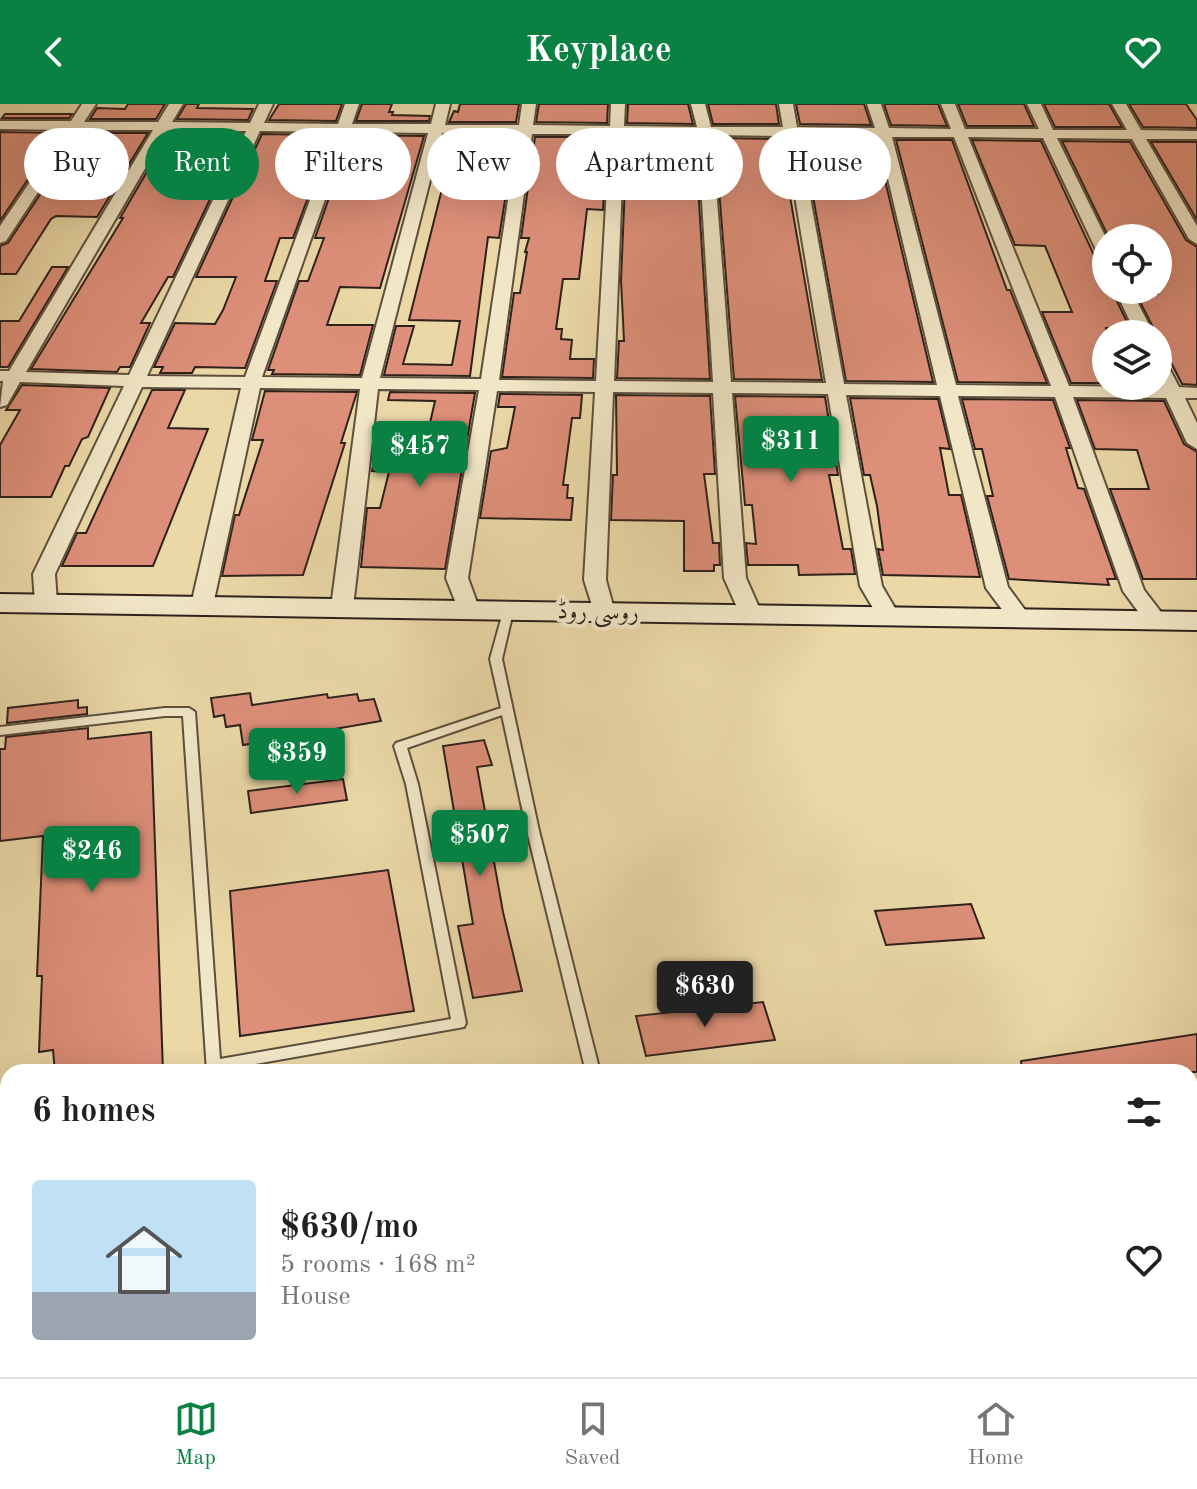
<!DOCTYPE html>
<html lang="en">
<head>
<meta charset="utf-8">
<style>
  body { margin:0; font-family:"Old Standard TT",Amiri,serif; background:#f6f6f6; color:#202124; height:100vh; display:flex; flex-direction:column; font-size:30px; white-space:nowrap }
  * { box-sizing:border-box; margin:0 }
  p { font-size:26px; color:#757577 }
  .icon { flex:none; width:44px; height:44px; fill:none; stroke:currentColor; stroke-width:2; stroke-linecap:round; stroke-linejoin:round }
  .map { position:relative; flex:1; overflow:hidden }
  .details { position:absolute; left:0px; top:960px; width:1198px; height:314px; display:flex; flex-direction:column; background:#fff; border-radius:24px 24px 0 0; box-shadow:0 8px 32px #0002 }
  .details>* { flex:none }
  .guide { position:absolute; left:24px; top:24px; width:1150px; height:72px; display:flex; gap:16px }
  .tools { position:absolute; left:1092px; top:120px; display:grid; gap:16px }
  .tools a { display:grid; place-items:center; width:80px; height:80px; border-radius:50%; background:#fff; box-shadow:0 8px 32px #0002; font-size:40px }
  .price { position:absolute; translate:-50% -68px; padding:0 18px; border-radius:8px; background:#0b8043; color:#fff; font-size:26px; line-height:52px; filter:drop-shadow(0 2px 4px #0008) }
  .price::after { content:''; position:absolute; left:50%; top:48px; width:24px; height:18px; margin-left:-12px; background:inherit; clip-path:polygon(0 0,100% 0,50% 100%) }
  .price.current { background:#222; color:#fff }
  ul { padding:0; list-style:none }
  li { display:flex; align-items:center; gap:24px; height:200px; padding:0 32px }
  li+li { border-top:2px solid #e0e0e0 }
  li span { display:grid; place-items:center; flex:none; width:224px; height:160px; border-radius:8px; color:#555 }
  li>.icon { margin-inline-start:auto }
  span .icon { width:96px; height:96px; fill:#fffc; stroke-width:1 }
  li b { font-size:34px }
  h2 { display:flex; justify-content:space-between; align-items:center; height:96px; padding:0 32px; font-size:34px }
  .chip { padding:0 28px; border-radius:36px; background:#fff; box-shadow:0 8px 32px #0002; font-size:28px; line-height:72px }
  .chip.current { background:#0b8043; color:#fff }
  header { display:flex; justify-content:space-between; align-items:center; height:104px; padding:0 32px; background:#0b8043; color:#fff; font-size:36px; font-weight:800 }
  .menu { display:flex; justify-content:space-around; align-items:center; height:112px; border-top:2px solid #e0e0e0; background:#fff; font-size:22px; color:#757577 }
  .menu a { display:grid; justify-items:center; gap:4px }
  .menu .current { color:#0b8043 }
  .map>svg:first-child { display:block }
</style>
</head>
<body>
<header><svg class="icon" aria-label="back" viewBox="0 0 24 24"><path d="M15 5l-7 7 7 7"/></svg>Keyplace<svg class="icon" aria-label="heart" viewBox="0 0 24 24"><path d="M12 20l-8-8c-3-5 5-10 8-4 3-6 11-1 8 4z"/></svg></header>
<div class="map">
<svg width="1197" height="1273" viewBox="0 0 1197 1273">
  <rect width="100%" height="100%" fill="#ead8a7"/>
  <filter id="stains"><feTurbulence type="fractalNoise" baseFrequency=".0025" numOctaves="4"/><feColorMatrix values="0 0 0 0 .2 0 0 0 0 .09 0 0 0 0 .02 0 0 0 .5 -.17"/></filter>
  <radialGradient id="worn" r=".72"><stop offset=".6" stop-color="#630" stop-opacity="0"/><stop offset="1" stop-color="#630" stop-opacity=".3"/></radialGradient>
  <path fill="#dd8f79" stroke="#2e211b" stroke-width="2" d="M128,0h37l-9,15h-66l7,-11 28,1z
    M186,0h13l-2,4 56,1 -5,11 -71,-1z
    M279,0h63l-6,17 -67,-1z
    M362,0h30l-3,8h4l-1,3 38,1 -1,5h-73z
    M460,0h59l-3,18h-67l5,-11 4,1z
    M539,0h69l-1,19 -71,-1z
    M628,0h60l5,20 -66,-1z
    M708,0h68l3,20h-66z
    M796,0h68l7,21 -71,-1z
    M884,0h54l9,22 -56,-1z
    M958,0h66l10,22h-67z
    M1044,0h65l13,23h-67z
    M1129,0h57l11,16v8l-54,-1z
    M5,10h67l-3,4h-67z
    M0,28l59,1 -59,88z
    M81,29h67l-51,84 -41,-1 -5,3 -35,55h-16v-28l8,-3z
    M169,30h72l-68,143h-5l-27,46h9l-20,44h-10l-3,5 -86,-3 92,-151h-3z
    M262,30l69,1 -38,103h-13l-15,43h12l-32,87 -50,-1 -3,6h-32l3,-6h-9l21,-44 40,1 8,-14 13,-33h-40z
    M351,31l73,1 -44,152 -40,-1 -13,38h46l-13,50 -88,-1 2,-4h-6l31,-89h9l16,-43h-9z
    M444,32l71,1 -16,101 -11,-1 -18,139 -86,-1 12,-49h18l-11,38 49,1 8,-44 -51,-1 34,-135 -10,-3z
    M535,33h72l-4,73 -16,-1 -8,70h-16l-7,50h6l-1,10 11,1 -2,19h24l-1,19 -91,-1 12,-84h6l7,-41h-2l4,-14h-8z
    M627,33l68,1 15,241 -93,-1 2,-37h5l-3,-61z
    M715,34l65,1 42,241 -88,-1z
    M896,36h56l55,150h3l37,93 -89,-1z
    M972,36l69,1 65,140v9l7,3 17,35h-24v55h-35l-29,-71h30l-27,-66 -30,-1z
    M1062,37l68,1 56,98 11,7v138l-15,-1 -46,-90h22v-56h-49z
    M1151,38h46v78z
    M809,70l75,2 49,206 -87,-1z
    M52,163h16l-60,100h-8v-46h19z
    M22,281l88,3 -22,49 -6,2 -13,27h-4l-14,31h-51v-52l20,-35h-14z
    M152,286h33l-17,38 40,1 -55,137h-91l15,-33h9z
    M265,287l92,1 -16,51h4l-42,132 -81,1 13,-61h4l24,-75h-11z
    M390,288l85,1 -30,176 -84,-2 6,-59h13l9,-36 -17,-1 6,-27 47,1 10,-44 -47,-1z
    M500,290l82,1 -2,23h-8l-9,67h5l-1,13h6l-2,22 -91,-2 11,-67 16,-3 8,-41h-17z
    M616,291l94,1 5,78h-11l9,69h6l1,22h-6v6h-30v-50l-73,-1 2,-45h4z
    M735,292l90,1 13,78h-9l14,74h8l4,25 -56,1 -1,-10h-50l-2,-22 10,1 -4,-39h-7z
    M850,294l88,1 12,50 -10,-1 9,47h12l19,82 -97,-2 -5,-26 5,1 -6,-44 -7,-31h-6z
    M962,295l91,1 17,48h-4l12,40 6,1 32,90h-9l2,6 -100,-6 -22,-83h6l-11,-47h-7z
    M1077,296l87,1 20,43 13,8v127h-54l-33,-90h39l-12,-39 -42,-1z
    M250,589l2,12 75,-11 1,4 29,-4 2,7 15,-2 7,22 -138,24 -3,-20 -14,2 -2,-12 -10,2 -3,-19z
    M78,596v8l9,-1v7l-80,9 1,-15z
    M88,624v11l63,-7 12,340h-108l-2,-22 -14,2 3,-76h-5l6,-140 -43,5v-92h5l1,-12z
    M484,636l8,25 -15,2 26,145 19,79 -49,7 -15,-72 15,-2 -30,-178z
    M343,675l4,21 -96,13 -3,-22z
    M388,766l26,141 -174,25 -10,-145z
    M971,800l13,34 -98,7 -11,-34z
    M763,898l12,38 -129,16 -10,-40z
    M1197,930v38h-175l-1,-11z"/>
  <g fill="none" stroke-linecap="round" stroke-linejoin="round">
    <defs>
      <path id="service" d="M508,505l5,3 -11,47 37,172 61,241h-14l-59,-241 -25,-116 -95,33 11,36 48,239 -2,4 -243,43v2h-14l-24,-356h-18l-165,19v-8l165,-19h24l6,4 25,347 231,-40 -45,-235 -12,-38 2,-3 105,-35 -11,-49 13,-47z
        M8,1072v12l-8,1v-12z
        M226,1266h18l1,7h-18z
        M553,1266h18l2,7h-18z
        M658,1266h18l1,7h-18z"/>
      <path id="minor" d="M82,0h14l-12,18h74l11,-18h14l-11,18 78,1 9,-19h14l-9,19 74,1 7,-20h14l-7,20h79l5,-20h14l-5,21h74l3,-21h14l-3,21 77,1 1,-22h14l-1,22 73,1 -6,-23h14l6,23h72l-4,-23h14l4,23 78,1 -8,-24h14l8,24 62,1 -10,-25h14l10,25h74l-12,-25h14l12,26h74l-15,-26h14l15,26 56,1v8h-51l51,87v18l-8,-5 -57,-100 -75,-1 49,100v21l-8,-5 -55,-116 -75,-1 101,249 92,1 -3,-30 6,1 15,29 18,1v10h-12l12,25v26l-10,-6 -21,-45 -93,-1 71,193 23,30 -11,7 -8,-2 -25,-34 -68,-194 -97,-1 50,191 23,31 -11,7 -8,-2 -26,-35 -46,-192 -94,-1 36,191 17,29 -11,7 -8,-2 -20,-34 -32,-192 -96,-1 14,185 16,36 -11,7 -11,-7 -16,-36 -11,-185 -100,-1 -7,188 9,33 -11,7 -8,-2 -12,-38 11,-188 -98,-1 -29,187 12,33 -11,7 -8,-2 -15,-38 33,-188 -101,-1 -25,218 -11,7 -8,-2 -3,-5 29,-218 -100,-1 -47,217 -11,7 -11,-7 50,-217 -99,-1 -87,187 2,29 -11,7 -8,-2 -3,-5 -2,-29 91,-188 -104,-4 -13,23 -7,2 3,-26h-3v-10h9l144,-241h-74l-73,111 -6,2v-17l65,-96 -65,-1v-8h71zM167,27h79l-117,244 -103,-3zM260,27l75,1 -90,245 -98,-1zM349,28l79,1 -66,245 -100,-1zM442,29l76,1 -37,245 -101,-1zM532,30h78l-14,247 -97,-1zM624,30l74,1 15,247 -99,-1zM712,31l73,1 41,247 -95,-1zM799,32l79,1 59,248 -93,-1zM892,33h62l97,249 -95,-1z
        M1115,186h16l23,44h-18z"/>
      <path id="secondary" d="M0,490l1197,18v18l-1197,-18z"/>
    </defs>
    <use href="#service" stroke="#5d4f3e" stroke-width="4"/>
    <use href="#minor" stroke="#5d4f3e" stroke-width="4"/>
    <use href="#secondary" stroke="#2e211b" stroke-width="4"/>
    <use href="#service" fill="#f1e6c6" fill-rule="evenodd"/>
    <use href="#minor" fill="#f1e6c6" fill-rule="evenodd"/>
    <use href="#secondary" fill="#f1e6c6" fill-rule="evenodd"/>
  </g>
  <g text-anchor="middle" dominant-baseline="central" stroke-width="8" stroke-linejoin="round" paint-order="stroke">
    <g font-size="24" fill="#2e211b" stroke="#f1e6c6">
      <text transform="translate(598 509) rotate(1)">روسی روڈ</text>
    </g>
  </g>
  <rect width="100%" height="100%" filter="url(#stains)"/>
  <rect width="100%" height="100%" fill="url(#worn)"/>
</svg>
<div class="tools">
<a><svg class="icon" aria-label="locate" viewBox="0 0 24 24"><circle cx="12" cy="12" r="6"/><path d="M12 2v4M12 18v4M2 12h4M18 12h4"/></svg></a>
<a><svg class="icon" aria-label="layers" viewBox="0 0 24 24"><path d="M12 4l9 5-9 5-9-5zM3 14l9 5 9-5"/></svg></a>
</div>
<b class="price" style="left:791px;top:380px">$311</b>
<b class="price" style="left:420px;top:385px">$457</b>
<b class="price" style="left:297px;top:692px">$359</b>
<b class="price" style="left:480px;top:774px">$507</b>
<b class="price" style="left:92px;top:790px">$246</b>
<b class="price current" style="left:705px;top:925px">$630</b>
<div class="guide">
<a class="chip">Buy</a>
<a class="chip current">Rent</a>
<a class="chip">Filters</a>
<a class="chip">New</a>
<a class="chip">Apartment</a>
<a class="chip">House</a>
</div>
<section class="details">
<h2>6 homes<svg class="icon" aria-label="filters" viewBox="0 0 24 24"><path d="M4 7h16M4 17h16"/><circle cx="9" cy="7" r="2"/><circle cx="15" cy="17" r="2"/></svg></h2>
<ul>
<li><span style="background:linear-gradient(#bfe0f5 70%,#9aa5b1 0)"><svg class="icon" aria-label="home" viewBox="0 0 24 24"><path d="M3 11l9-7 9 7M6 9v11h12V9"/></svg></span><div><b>$630/mo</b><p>5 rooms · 168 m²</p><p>House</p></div><svg class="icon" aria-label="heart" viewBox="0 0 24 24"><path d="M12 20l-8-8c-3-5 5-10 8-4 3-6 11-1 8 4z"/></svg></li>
</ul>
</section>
</div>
<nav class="menu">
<a class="current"><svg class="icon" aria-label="map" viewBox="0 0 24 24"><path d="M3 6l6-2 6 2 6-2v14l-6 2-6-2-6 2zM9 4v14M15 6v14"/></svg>Map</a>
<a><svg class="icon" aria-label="saved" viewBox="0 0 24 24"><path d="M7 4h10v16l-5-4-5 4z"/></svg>Saved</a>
<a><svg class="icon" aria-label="home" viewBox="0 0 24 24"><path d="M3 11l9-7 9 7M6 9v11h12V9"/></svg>Home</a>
</nav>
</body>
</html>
